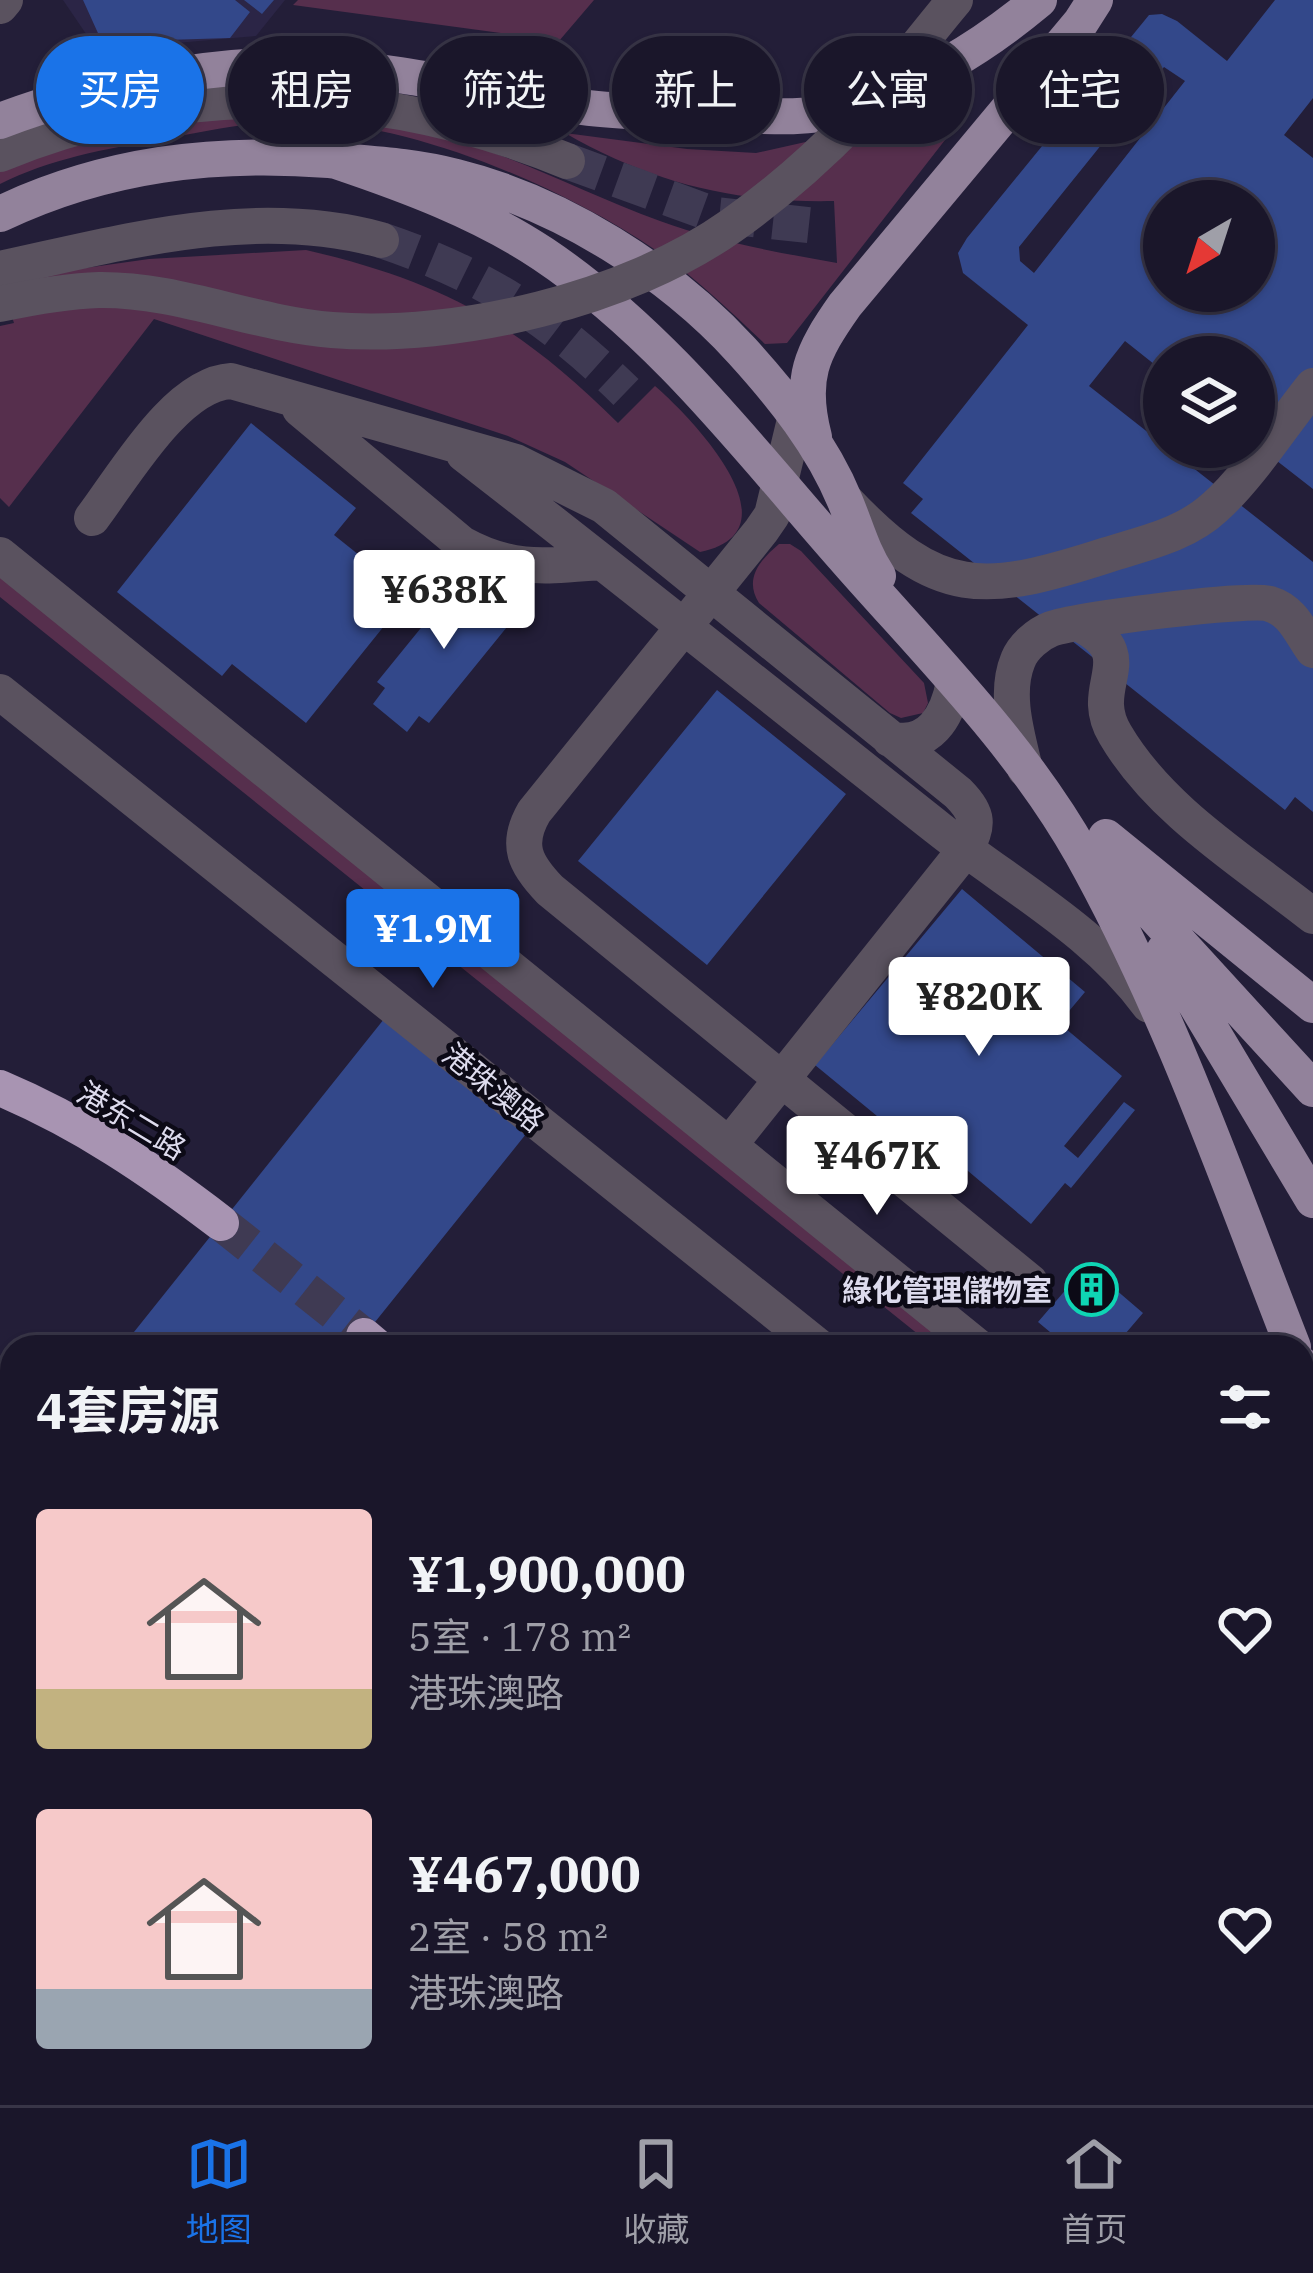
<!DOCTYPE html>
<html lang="zh">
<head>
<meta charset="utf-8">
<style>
  body { margin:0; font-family:"IBM Plex Serif","Noto Sans SC",serif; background:#231f32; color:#f1f3f6; height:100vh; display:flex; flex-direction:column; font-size:45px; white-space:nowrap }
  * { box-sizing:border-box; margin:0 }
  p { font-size:39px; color:#9f9fa8 }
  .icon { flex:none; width:66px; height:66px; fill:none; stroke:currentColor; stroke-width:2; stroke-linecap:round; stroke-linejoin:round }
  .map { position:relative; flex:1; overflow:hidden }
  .drawer { position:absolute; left:0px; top:1335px; width:1314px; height:771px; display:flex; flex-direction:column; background:#1a162a; border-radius:36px 36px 0 0; box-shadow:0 3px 9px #0004,0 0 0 3px #383547 }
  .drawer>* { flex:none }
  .guide { position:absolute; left:36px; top:36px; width:1242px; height:108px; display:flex; gap:24px }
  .needle { width:78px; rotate:219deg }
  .buttons { position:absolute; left:1143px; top:180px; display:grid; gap:24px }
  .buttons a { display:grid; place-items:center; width:132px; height:132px; border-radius:50%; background:#1a162a; box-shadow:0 3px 9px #0004,0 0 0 3px #383547; font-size:60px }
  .price { position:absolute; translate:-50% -102px; padding:0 27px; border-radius:12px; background:#fff; color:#222; font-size:39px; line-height:78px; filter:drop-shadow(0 3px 6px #0008) }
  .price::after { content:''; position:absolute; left:50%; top:72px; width:36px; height:27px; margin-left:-18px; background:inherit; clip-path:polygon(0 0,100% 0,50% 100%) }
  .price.selected { background:#1a73e8; color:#fff }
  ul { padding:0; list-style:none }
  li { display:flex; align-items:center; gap:36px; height:300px; padding:0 36px }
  li span { display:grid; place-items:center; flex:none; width:336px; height:240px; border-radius:12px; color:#555 }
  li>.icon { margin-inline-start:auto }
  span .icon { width:144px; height:144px; fill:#fffc; stroke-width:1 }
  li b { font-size:51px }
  h2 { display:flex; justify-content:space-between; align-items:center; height:144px; padding:0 36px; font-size:51px }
  .pill { padding:0 42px; border-radius:54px; background:#1a162a; box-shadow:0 3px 9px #0004,0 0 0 3px #383547; font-size:42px; line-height:108px }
  .pill.selected { background:#1a73e8; color:#fff }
  .tab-bar { display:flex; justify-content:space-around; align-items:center; height:168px; border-top:3px solid #383547; background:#1a162a; font-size:33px; color:#9f9fa8 }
  .tab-bar a { display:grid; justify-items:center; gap:6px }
  .tab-bar .selected { color:#1a73e8 }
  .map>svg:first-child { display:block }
</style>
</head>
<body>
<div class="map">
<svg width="1313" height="2105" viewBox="0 0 1313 2105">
  <rect width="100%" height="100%" fill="#231e38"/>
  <path fill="#2b2546" d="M63,0h222l-29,36 -159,14z"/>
  <path fill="#562f4d" d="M298,0h296l-35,41 -266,-36z
    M954,103l14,2 -9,17 -172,221 -22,1c-35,-33 -71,-68 -111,-95 -94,-63 -237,-124 -350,-128 -48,-1 -99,10 -146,19 -54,9 -108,19 -158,44v-13c34,-11 69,-27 104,-34 110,-24 225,-29 335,-1 77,19 146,58 221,85 58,21 116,31 177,42l-3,-62c-100,2 -182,-18 -269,-68l122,16 69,4 161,-36z
    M306,250c138,32 212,74 312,173l37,-37c35,30 147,145 45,166l-135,-90 -57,-26 -354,-117 -145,188 -9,-9v-172l14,-3 -14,-43 149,-21z
    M779,544h11l11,7 123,132 4,20 -5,10 -22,5 -11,-5 -131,-110c-15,-24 0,-42 20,-59z
    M0,565l969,782h-35l-934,-750z"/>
  <path fill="#33488a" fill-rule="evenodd" d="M83,0h152l15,12 -20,26 -128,4z
    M244,0h30l-12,14z
    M1275,0h38v98l-29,37 29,23v331l-59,-46v-86h-90v15l-39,-31 -36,45 224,176v250l-18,-15 -10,13 -374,-297 12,-14 -20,-16 125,-158 -65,-52 -5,-20 9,-15 182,-223 13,-1 15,7 50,40zM1164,67l21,14 -151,192 -14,-12 -1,-14zM1164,201h90v90h-90z
    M251,423l105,85 -22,27 75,60 -103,128 -74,-59 -10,12 -105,-84z
    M468,570l52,41 -91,112 -10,-7 -12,16 -34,-28 12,-16 -8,-6z
    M717,690l129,104 -139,171 -129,-104z
    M962,889l123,103 -26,31 63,53 -58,70 14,12 46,-56 11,8 -64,78 -6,-5 -34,41 -82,-69 -10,12 -124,-102z
    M388,1014l142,115 -175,218h-233z
    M1087,1265l56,48 -29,34h-46l-30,-25z
    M0,1411l12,9v126l-12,15z
    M1313,1635v470h-472l9,-11h452v-445z
    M300,2094h35l13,11h-34z
    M378,2094h34l14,11h-34z
    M532,2094h34l14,11h-34z
    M626,2094h39l13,11h-61z"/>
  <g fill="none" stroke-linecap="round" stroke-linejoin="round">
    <path stroke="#3f3a53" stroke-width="36" stroke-dasharray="36 18" stroke-linecap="butt" d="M567,161l148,54 102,11
      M381,240c103,35 168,77 245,152"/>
    <path stroke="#3f3a53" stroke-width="36" stroke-dasharray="36 18" stroke-linecap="butt" d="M221,1223l143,113"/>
    <path stroke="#5a525f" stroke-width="36" d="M0,6l5,-6
      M0,154c186,-76 382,-69 567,7
      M0,269c126,-27 252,-64 381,-29
      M801,395l-29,120 -11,16 -227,281c-19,33 -9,52 16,78l480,392
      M300,409l162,135c51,28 85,22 140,18
      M464,454c160,124 317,250 475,375 72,57 156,102 210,176
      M845,500c93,99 138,95 262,55 37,-12 78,-20 108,-48 34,-30 68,-84 98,-121
      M92,518c32,-42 84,-134 139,-137l285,81 88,44 354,287c21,21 21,32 7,57l-235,294
      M0,555l978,792
      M1078,623c67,34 7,61 37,111 45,77 130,128 198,182
      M0,692l819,655
      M890,739c39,10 58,-23 64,-57
      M1025,769c-8,-34 -21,-75 -7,-109 5,-13 20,-26 33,-31 25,-9 199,-32 219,-25 23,7 30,28 43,46
      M1302,1444l8,-28 -5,-45
      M1302,1613l11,9
      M0,1662l12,9
      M1302,1751l11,9
      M589,2094l14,11
      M817,2105l9,-11"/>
    <path stroke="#92829b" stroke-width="36" d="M0,121c88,-34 217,-60 311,-55 94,4 185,29 278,42 42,5 85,4 127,6 40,1 87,7 127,-5 75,-23 136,-59 196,-109
      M336,161c71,24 144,51 207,93 121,81 211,202 306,309 81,92 173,184 233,291 87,156 146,327 211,493
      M0,214c105,-50 214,-63 329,-54 43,4 85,6 127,17 105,26 213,94 286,174 40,44 80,94 103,150 11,26 17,51 33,75
      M814,437c-15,-58 -3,-84 31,-132l236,-283 14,-22
      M1106,837l207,168
      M1097,853l216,236
      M1164,951l149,249
      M1302,1365l11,21
      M0,1789l12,13
      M83,2105l4,-11
      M183,2105l1,-11"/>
    <path stroke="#a894b2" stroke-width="36" d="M0,1088c81,34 152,82 221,135
      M364,1336l13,11
      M0,2010l12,9
      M1302,2084l11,9
      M107,2094l14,11"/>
    <path stroke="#5a525f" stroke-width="36" d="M0,304c33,-7 66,-13 99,-14 79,-1 155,34 233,40 126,10 296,-31 399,-104 44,-31 87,-69 124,-107 36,-37 67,-80 100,-119"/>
  </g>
  <defs>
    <symbol id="building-ring" viewBox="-11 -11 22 22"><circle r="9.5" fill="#0c0a16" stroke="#0fd5b4" stroke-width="1.5"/><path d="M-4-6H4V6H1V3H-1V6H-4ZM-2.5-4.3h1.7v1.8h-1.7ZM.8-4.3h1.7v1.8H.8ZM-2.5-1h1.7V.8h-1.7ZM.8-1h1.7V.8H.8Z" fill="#0fd5b4"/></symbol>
  </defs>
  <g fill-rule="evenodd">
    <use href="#building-ring" x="1062" y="1260" width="59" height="59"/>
  </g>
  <g text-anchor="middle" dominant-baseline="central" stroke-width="9" stroke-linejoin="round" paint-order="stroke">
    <g font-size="30" fill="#dddbed" stroke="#0c0a16">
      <text transform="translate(494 1087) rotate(39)">港珠澳路</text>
      <text transform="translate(132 1120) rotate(31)">港东二路</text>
    </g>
    <g font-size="30" font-weight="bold" fill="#dddbed" stroke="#0c0a16" text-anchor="end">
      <text x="1052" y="1289">綠化管理儲物室</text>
    </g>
  </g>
</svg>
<div class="buttons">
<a><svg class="needle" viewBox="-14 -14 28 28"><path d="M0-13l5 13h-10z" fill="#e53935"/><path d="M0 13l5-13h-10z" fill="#9f9fa8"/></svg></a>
<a><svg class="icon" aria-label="layers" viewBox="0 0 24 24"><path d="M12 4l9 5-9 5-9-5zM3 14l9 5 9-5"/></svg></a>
</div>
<b class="price" style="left:444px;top:652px">¥638K</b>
<b class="price selected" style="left:433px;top:991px">¥1.9M</b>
<b class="price" style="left:979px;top:1059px">¥820K</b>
<b class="price" style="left:877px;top:1218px">¥467K</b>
<div class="guide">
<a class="pill selected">买房</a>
<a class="pill">租房</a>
<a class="pill">筛选</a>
<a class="pill">新上</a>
<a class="pill">公寓</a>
<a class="pill">住宅</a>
</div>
<section class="drawer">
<h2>4套房源<svg class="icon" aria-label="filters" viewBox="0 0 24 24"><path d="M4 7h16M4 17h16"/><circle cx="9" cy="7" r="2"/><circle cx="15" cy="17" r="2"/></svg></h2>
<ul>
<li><span style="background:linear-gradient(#f6c9c9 75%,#c2b280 0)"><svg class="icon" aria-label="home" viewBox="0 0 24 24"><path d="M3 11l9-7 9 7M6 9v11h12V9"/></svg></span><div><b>¥1,900,000</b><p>5室 · 178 m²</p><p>港珠澳路</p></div><svg class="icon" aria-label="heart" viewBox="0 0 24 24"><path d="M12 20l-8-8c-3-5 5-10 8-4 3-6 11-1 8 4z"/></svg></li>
<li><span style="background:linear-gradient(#f6c9c9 75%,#9aa5b1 0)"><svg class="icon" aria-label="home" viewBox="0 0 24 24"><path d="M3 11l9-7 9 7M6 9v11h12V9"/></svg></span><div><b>¥467,000</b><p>2室 · 58 m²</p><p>港珠澳路</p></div><svg class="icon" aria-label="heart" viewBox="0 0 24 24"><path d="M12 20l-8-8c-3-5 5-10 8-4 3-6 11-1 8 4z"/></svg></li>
</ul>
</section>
</div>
<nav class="tab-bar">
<a class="selected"><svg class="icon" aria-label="map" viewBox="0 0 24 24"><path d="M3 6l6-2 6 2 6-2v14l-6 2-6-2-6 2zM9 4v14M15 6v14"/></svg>地图</a>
<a><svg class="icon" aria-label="saved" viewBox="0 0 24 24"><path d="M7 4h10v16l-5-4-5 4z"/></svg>收藏</a>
<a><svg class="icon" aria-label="home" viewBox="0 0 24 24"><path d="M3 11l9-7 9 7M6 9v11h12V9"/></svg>首页</a>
</nav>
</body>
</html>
